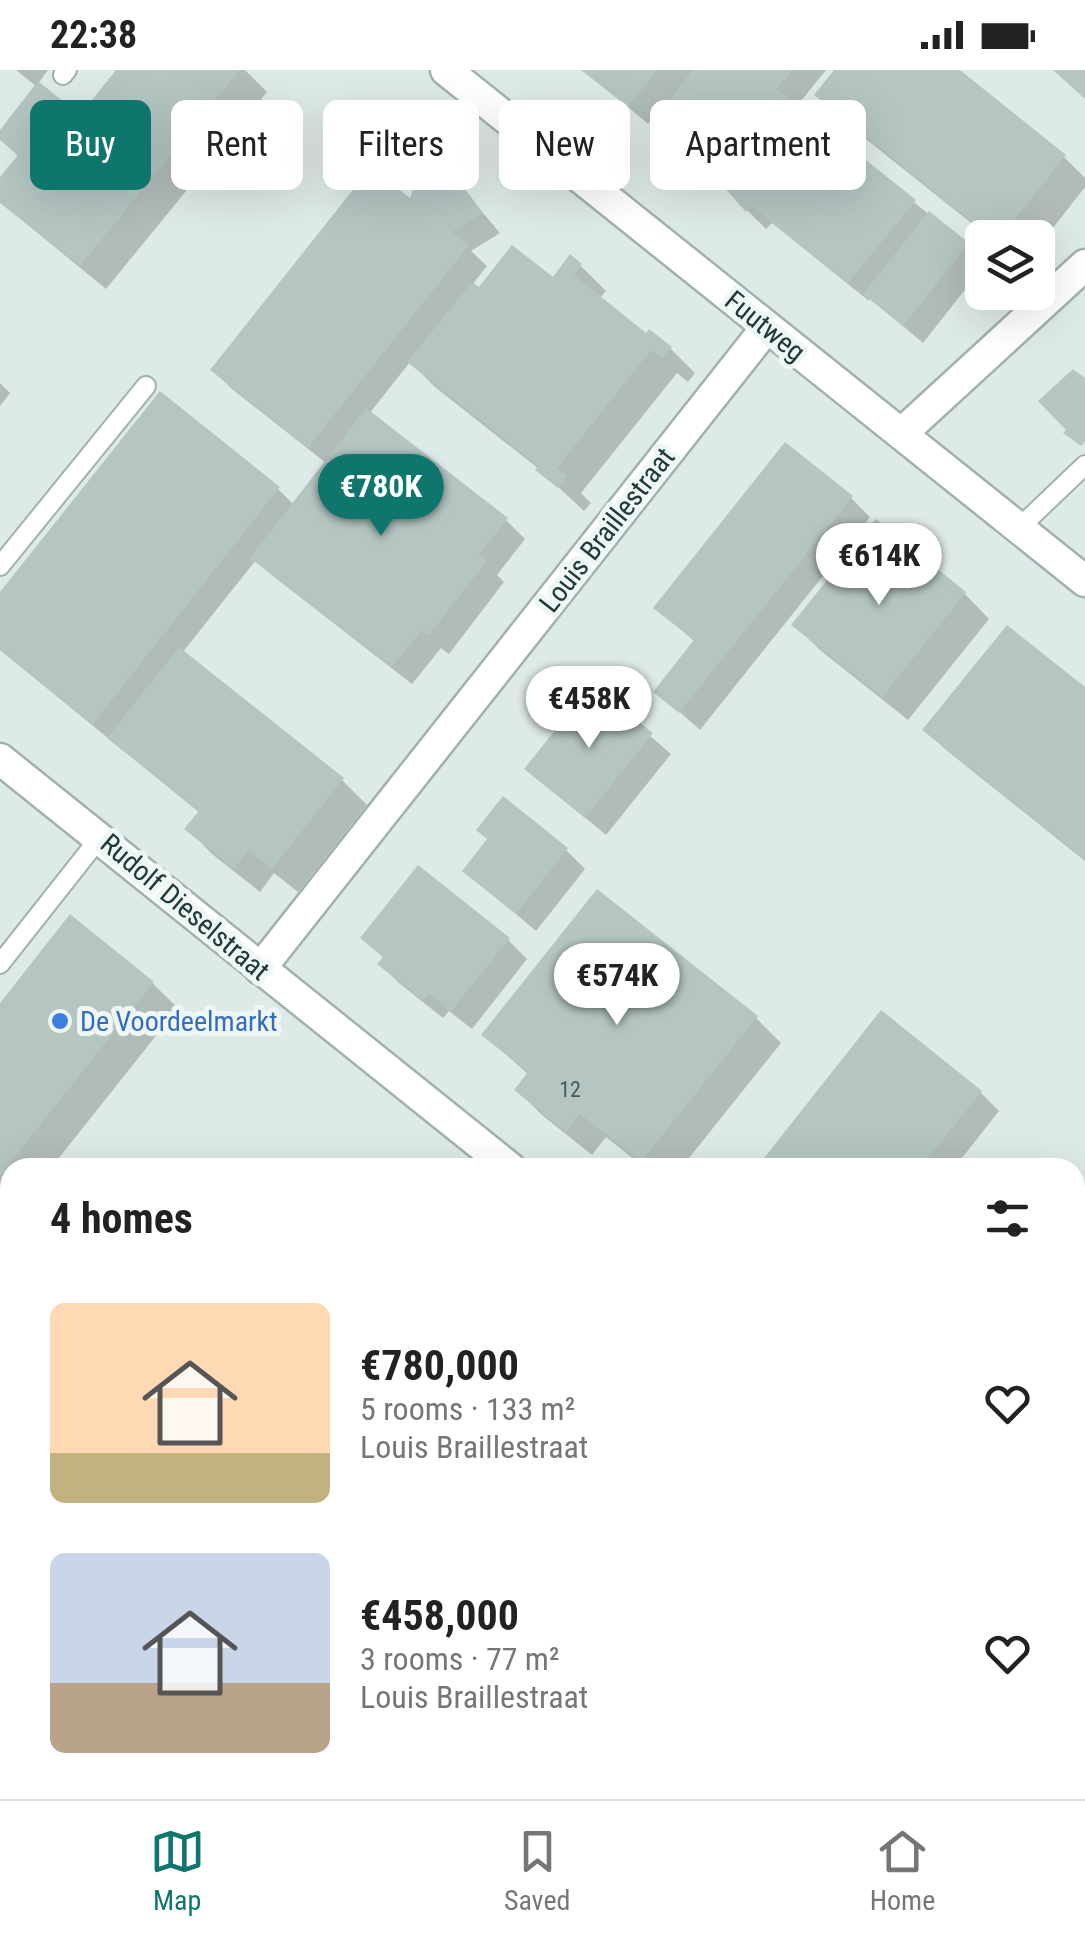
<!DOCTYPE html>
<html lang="en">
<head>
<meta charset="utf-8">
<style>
  body { margin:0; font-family:"Roboto Condensed",sans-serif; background:#f6f6f6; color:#222; height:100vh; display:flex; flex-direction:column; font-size:38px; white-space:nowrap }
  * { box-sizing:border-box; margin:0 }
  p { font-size:32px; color:#767676 }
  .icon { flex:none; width:55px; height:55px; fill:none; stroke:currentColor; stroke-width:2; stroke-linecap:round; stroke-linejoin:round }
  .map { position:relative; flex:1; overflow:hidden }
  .sheet { position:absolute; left:0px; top:1088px; width:1085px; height:642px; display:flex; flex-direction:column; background:#fff; border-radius:30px 30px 0 0; box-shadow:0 10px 40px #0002 }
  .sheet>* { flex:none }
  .hud { position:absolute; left:30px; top:30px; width:1025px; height:90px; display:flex; gap:20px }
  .tools { position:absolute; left:965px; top:150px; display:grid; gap:20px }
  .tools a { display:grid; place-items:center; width:90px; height:90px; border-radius:15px; background:#fff; box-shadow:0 10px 40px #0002; font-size:50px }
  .price { position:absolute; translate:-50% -85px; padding:0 22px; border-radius:35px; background:#fff; color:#222; font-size:32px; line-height:65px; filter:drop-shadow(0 2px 5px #0008) }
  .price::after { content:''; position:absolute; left:50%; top:60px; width:30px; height:22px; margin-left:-15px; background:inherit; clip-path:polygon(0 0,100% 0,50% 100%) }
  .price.selected { background:#0f766e; color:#fff }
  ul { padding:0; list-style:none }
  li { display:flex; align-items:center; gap:30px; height:250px; padding:0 50px }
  li span { display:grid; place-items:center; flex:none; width:280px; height:200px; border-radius:15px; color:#555 }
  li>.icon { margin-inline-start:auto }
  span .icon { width:120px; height:120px; fill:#fffc; stroke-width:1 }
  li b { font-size:42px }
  h2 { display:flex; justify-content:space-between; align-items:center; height:120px; padding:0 50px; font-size:42px }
  .chip { padding:0 35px; border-radius:15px; background:#fff; box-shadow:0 10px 40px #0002; font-size:35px; line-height:90px }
  .chip.selected { background:#0f766e; color:#fff }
  .status { display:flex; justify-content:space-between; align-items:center; height:70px; padding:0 50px; background:#fff; direction:ltr }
  .status svg { height:28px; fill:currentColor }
  .dock { display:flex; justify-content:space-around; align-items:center; height:140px; border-top:2px solid #e0e0e0; background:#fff; font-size:28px; color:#767676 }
  .dock a { display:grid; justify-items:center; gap:5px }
  .dock .selected { color:#0f766e }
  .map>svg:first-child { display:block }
</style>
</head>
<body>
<div class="status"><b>22:38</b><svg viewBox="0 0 49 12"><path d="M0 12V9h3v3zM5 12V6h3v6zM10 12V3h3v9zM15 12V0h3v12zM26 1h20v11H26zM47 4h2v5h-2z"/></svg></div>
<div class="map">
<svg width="1085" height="1729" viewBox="0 0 1085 1729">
  <defs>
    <pattern id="grass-dots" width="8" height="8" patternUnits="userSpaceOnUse" patternTransform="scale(2.5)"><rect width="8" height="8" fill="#b7dccb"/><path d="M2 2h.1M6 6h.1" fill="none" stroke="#9dbeaf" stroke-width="1.8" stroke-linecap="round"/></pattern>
    <pattern id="water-waves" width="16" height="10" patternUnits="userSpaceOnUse" patternTransform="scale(2.5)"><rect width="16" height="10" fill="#85afd1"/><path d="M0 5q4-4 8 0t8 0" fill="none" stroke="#6c8fab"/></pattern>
  </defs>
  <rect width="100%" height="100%" fill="#deeae8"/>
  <path fill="url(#grass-dots)" d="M1083,1260l2,414 -10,1v-412z"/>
  <path fill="url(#water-waves)" d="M1085,1699v30h-191l45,-9h136v-20z"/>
  <path fill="#0003" d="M16,0h32l-10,14 42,34 37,-48h128l22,22 -161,197 -106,-87v-21l19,-24 -19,-19v-4l37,-47z
    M584,0h242l-30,37 171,138 15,15v8l-59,75 -53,-45 -1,3 -97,-78 -6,6 -76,-76 4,-3 -37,-36 -9,10z
    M837,0h118l109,87 21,21v9l-47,60v-9h-48l-148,-118 -24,-25z
    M461,117l39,46 -29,18 16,15 -15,19 7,6 74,-11 28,-14 25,25 -7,8 48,37 23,12 25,25 -7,9 -11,-9 -96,120 10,10 -7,8 -45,-42 -104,-82 -25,-25 -41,52 137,106 19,19 -28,36 7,7 -55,72 -8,-6 -29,36 -139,-108 -17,-16 -74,93 160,127 25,25 -69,87 -24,-19 -14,19 -48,-38 -24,-25 12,-16 -200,-163v-54l278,-107 16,16 32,-42 -94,-74 -19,-19 198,-167z
    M0,313l10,10 -10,13z
    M851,428l19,19 -170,213 -44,-39 39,-49 -39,-35z
    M876,453l89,71 24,25 -81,101 -88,-70 -25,-25z
    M593,617l78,67 -65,81 -79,-66z
    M1085,620v171l-140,-112 -19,-19z
    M566,780l19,19 -49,62 -71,-60z
    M71,848l82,66 25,24 -127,160h-41v50l-10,-8v-203z
    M364,868l144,2 19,19 -55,70 -23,-18 -6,7 -44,-35 -19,-19 5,-5z
    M756,948l25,25 -100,125h-36l-39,-31 -14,18 -50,-40 -25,-25 12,-15 -45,-40z
    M980,1022l19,19 -45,57h-195z
    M10,1685v35h228l10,9h-248v-43z"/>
  <path fill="#b4c5c2" d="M116,0h124l-160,196 -80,-63v-26l18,-22 -18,-15v-10l38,-49 42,34z
    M581,0h76l-29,37z
    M693,0h99l-15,19 139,111 -68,83 -97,-77 -5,6 -47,-53 -2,3 -10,-9 3,-4 -15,-17 -19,-15z
    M834,0h126l106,85 -66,83h-8l-178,-143z
    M1053,0h32v29z
    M422,94l24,10 16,11 21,28 -31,19 17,13 -161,203 -98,-78 161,-203 39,31z
    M929,141l40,32 -66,83 -40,-32z
    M512,175l41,32 17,-23 12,10 -8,11 72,58 3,-4 23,18 -10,12 -11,-9 -94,118 11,8 -10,12 -23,-18 3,-4 -131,-104 65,-80 7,5z
    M1073,299l12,9v64l-4,4 -18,-13 3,-3 -28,-29z
    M160,321l120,96 -188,238 -92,-76v-57z
    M366,338l142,110 -29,37 8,6 -59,75 -7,-5 -29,36 -142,-109z
    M785,372l68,54 -174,217 -26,-21 41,-52 -41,-32z
    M876,449l90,73 -84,105 -91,-72z
    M1007,555l78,62v173l-163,-130z
    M179,577l165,131 -72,91 -24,-19 -14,19 -50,-40 15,-18 -92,-73z
    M592,614l61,49 -68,85 -61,-49z
    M503,726l65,52 -52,66 -54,-43 25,-32 -11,-9z
    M418,795l92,73 -59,73 -22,-17 -6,6 -46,-36 6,-7 -23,-19z
    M597,819l161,127 -117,146 -61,-48 -14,18 -52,-42 14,-18 -47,-37z
    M70,844l84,68 -154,193v-172z
    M881,940l101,81 -62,77h-164z
    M0,1528l10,8v72l-10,-8z
    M10,1682v38h235v3l-65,6h-180v-46z"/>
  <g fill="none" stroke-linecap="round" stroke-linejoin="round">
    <defs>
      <path id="service" d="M63,5l4,-5
        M1019,458l66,-63
        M0,496l146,-180
        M0,894l101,-128"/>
      <path id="minor" d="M446,0l639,511
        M901,364l184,-169
        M0,689l510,409
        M260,899l507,-642
        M1075,1162l10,-13"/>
      <path id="tertiary" d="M0,1377l10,7
        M451,1720l12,9"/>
    </defs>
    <use href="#service" stroke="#a1b1b0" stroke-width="22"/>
    <use href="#minor" stroke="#a1b1b0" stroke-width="35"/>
    <use href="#tertiary" stroke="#a1b1b0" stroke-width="35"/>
    <use href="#service" stroke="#fff" stroke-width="18"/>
    <use href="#minor" stroke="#fff" stroke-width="30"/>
    <use href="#tertiary" stroke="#fff" stroke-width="30"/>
  </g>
  <circle fill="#3f7fe0" stroke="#eff7f5" stroke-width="4" cx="60" cy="951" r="10"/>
  <g text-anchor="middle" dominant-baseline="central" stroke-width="10" stroke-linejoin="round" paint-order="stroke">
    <g font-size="22" fill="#455c5c">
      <text x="570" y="1019">12</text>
    </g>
    <g font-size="28" fill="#20393a" stroke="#eff7f5">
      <text transform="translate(765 256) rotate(39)">Fuutweg</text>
      <text transform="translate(607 460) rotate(-52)">Louis Braillestraat</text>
      <text transform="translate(185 837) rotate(40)">Rudolf Dieselstraat</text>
    </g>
    <g font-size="28" fill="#366cbe" stroke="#eff7f5" text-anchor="start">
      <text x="80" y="951">De Voordeelmarkt</text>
    </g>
  </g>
</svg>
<div class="tools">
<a><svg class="icon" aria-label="layers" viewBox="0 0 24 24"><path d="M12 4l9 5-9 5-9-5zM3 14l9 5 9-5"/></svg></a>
</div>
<b class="price selected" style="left:381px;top:469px">€780K</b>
<b class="price" style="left:879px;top:538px">€614K</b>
<b class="price" style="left:589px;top:681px">€458K</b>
<b class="price" style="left:617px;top:958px">€574K</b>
<div class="hud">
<a class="chip selected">Buy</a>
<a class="chip">Rent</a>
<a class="chip">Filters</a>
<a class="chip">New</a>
<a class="chip">Apartment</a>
</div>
<section class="sheet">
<h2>4 homes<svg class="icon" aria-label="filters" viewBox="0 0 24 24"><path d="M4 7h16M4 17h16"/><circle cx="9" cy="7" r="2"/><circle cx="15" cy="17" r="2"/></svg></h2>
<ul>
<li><span style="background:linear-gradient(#ffd9b3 75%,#c2b280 0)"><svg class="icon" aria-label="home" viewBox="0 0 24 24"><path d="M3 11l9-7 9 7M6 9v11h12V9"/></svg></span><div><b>€780,000</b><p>5 rooms · 133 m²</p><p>Louis Braillestraat</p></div><svg class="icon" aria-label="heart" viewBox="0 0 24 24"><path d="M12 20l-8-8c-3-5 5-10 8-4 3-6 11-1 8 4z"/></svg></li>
<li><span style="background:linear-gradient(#c9d6e8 65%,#b9a48a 0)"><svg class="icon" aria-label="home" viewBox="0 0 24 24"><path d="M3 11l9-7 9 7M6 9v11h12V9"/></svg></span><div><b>€458,000</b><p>3 rooms · 77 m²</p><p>Louis Braillestraat</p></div><svg class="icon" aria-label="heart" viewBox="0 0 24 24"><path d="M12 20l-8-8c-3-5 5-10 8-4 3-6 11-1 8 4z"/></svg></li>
</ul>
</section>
</div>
<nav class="dock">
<a class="selected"><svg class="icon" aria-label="map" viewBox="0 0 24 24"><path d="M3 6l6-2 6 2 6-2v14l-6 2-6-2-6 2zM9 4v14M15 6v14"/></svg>Map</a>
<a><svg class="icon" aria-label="saved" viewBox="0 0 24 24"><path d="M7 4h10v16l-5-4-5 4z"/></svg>Saved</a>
<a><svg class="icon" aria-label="home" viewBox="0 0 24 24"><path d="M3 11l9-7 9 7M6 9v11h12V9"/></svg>Home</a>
</nav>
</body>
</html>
